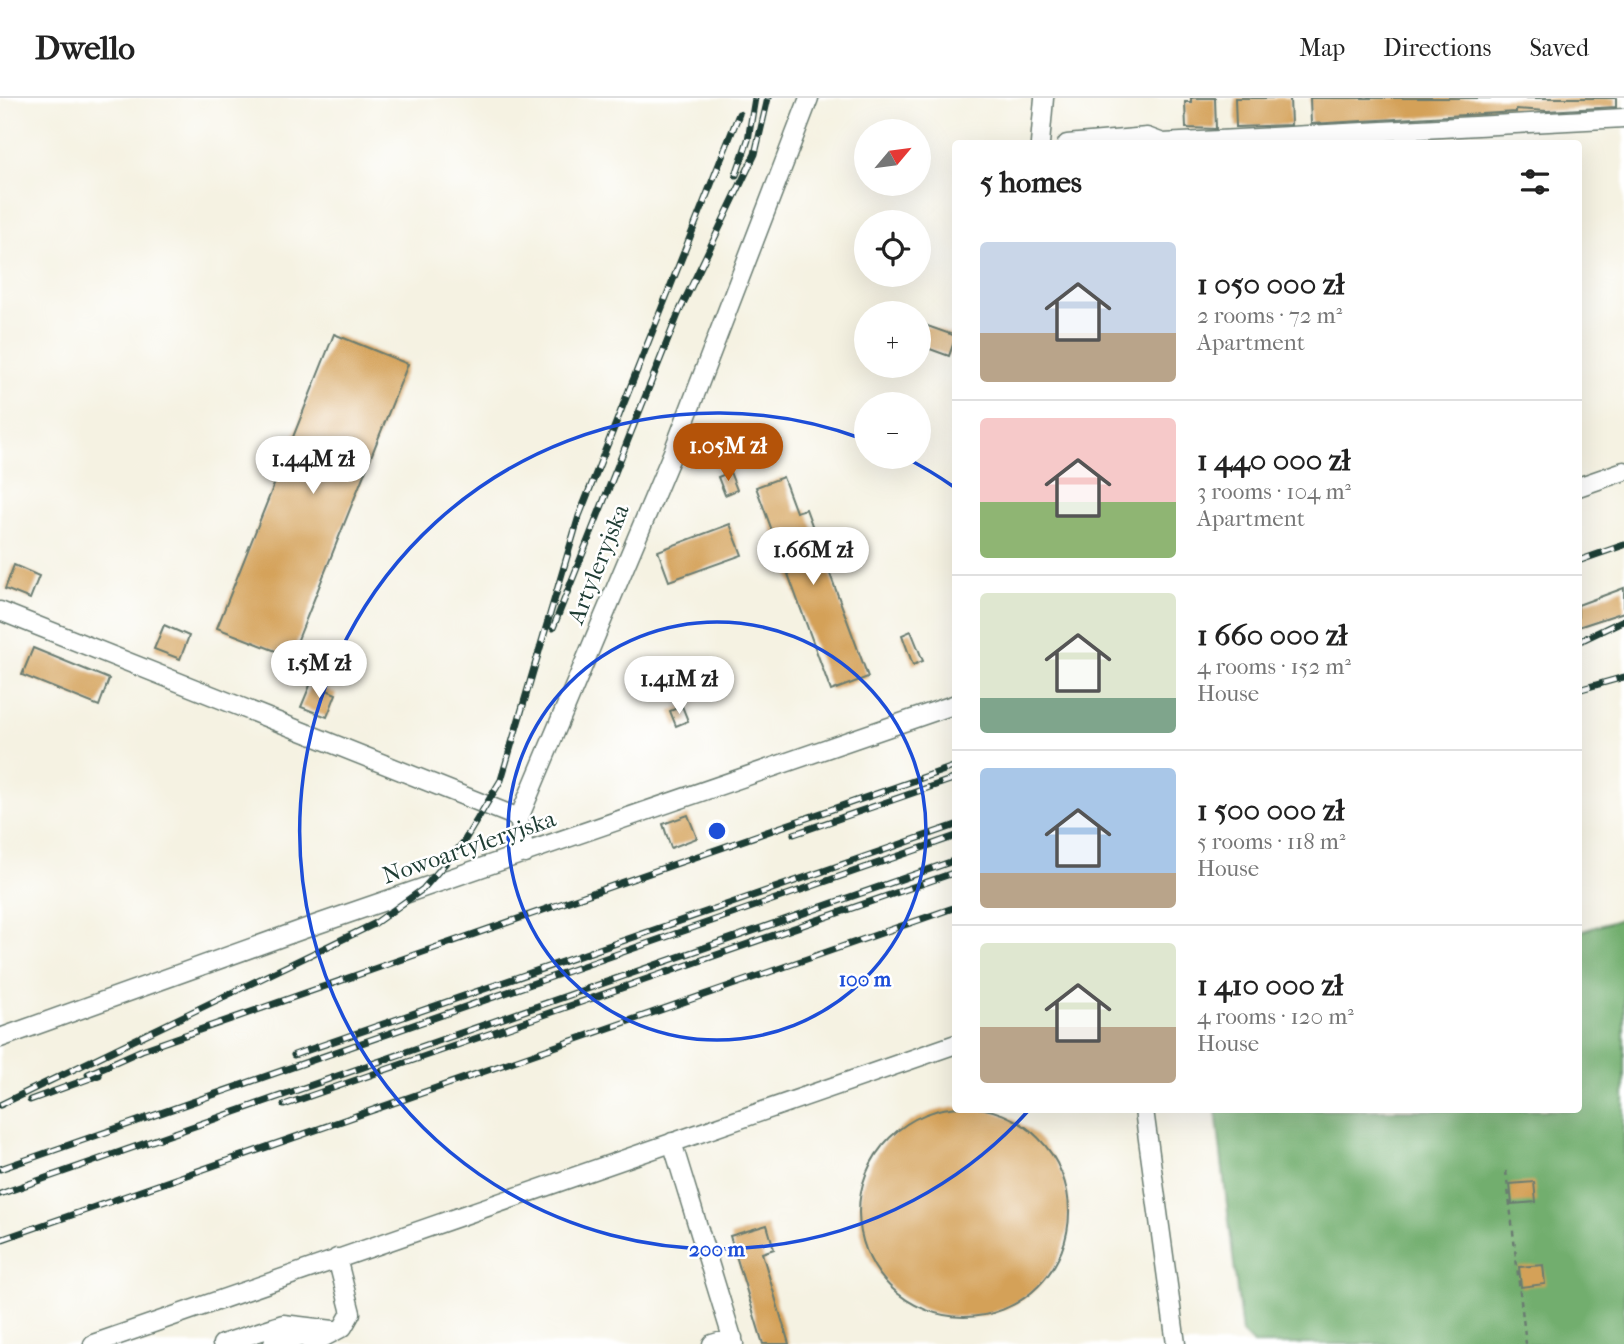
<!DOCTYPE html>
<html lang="en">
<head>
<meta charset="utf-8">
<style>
  body { margin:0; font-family:"IM FELL French Canon",serif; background:#f6f6f6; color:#222; height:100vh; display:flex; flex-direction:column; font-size:26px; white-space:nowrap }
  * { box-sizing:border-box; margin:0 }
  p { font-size:23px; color:#767676 }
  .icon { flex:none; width:38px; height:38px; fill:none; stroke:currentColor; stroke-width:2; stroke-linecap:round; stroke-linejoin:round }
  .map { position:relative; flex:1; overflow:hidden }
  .details { position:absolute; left:952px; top:42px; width:630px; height:973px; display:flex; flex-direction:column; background:#fff; border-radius:7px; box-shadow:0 7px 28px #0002 }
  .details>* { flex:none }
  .needle { width:46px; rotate:61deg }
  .controls { position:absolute; left:854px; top:21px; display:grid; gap:14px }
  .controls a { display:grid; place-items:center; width:77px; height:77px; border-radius:50%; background:#fff; box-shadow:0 7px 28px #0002; font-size:35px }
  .price { position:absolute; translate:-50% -60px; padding:0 16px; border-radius:24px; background:#fff; color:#222; font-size:23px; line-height:46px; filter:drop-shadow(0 2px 4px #0008) }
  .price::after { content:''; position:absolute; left:50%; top:42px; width:21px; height:16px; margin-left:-10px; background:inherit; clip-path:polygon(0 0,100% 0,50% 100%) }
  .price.on { background:#b45309; color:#fff }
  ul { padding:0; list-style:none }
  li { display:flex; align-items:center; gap:21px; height:175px; padding:0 28px }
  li+li { border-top:2px solid #e0e0e0 }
  li span { display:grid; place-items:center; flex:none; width:196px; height:140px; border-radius:7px; color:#555 }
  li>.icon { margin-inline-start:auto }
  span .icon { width:84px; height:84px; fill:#fffc; stroke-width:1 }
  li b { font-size:30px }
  h2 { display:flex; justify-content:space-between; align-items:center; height:84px; padding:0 28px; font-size:30px }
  header { display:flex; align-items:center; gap:42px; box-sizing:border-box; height:98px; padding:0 35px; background:#fff; border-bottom:2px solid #e0e0e0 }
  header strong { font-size:33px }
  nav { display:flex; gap:38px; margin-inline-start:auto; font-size:24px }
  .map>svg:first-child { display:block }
</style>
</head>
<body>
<header>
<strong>Dwello</strong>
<nav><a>Map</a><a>Directions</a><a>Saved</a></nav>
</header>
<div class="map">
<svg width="1624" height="1246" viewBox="0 0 1624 1246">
  <rect width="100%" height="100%" fill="#fff"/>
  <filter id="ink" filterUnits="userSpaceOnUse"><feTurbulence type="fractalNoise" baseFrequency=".0143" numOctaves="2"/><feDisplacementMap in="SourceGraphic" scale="14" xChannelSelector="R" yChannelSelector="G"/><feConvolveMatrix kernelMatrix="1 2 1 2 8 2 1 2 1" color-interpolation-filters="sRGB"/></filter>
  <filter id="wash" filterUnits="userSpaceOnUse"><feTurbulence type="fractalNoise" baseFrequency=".00686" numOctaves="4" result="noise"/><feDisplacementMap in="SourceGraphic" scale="28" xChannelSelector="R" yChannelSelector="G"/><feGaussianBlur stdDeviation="1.57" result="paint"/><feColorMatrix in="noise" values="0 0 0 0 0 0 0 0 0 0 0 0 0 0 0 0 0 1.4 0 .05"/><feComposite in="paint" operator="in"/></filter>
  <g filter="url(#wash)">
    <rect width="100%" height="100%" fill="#f5f2e2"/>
    <path fill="#72ae6e" stroke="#487651" stroke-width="2" d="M1624,820v426h-371l-11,-11 -26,-223h362l1,-178z"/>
    <g id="blocks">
      <path fill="#d4a158" d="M1191,0h24l1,31 -30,-1 -1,-26h6z
        M1235,0h55l1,27 -55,2z
        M1310,0h306v9l-69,4 -31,-2v3l-205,12z
        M919,225l37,13 -7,20 -30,-11z
        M334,236l74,30 -117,293 -74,-29z
        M730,374l7,18 -12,5 -7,-18z
        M783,379l13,35 10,-3 62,168 -37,14 -75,-204z
        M730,426l12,31 -73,26 -11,-30z
        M14,467l25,11 -9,23 -25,-10z
        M1624,490v24l-46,15v-22z
        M164,527l25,11 -9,23 -26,-10z
        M911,533l12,30 -10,4 -11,-30z
        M33,550l76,31 -10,27 -77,-31z
        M311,585l25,11 -9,23 -26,-10z
        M682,608l6,15 -12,5 -6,-15z
        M688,717l9,23 -26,10 -8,-24z
        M859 1114a105 105 0 1 1 210 0a105 105 0 1 1-210 0Z
        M1534,1084l2,20 -24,2 -2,-20z
        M767,1127l7,24 -12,4 27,91h-26l-33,-108z
        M1543,1167l2,19 -24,3 -2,-20z"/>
    </g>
  </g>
  <g filter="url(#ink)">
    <use href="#blocks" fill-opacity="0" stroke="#6a7c71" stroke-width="2"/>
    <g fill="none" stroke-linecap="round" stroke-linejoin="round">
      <defs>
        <path id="minor" d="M1040,46l4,-46
          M1067,46l80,-7 16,6 461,-25
          M1578,389l46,-16
          M0,513l519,207
          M525,756l-6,-36 154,-366 136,-354
          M0,940l315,-113 641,-221
          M1144,1012l32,234
          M672,1044l62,202
          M93,1246l863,-300
          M222,1246l61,-20 50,6
          M273,1246l43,-11
          M311,1246l32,-17 8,-14 -14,-55
          M712,1246l21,-6"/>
      </defs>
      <use href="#minor" stroke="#6a7c71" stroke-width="21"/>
      <path stroke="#6a7c71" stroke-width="2.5" stroke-dasharray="5 5" stroke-linecap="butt" d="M1506,1073l20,173"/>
      <use href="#minor" stroke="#fff" stroke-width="18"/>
      <defs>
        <path id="rail" d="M736,77l12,-35 7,-42
          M1578,463l46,-16
          M553,530l126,-316 76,-158 13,-56
          M1578,544l46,-22
          M1578,592l46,-13
          M794,736l162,-56
          M294,957l662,-230
          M88,976l54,-24 814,-284
          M30,1002l69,-25
          M0,1007l374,-181 49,-35 40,-46 38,-63 78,-264 160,-402
          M284,1007l672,-233
          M0,1071l956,-333
          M0,1096l956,-334
          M0,1142l956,-333"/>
      </defs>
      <use href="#rail" stroke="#1f3d34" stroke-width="7"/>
      <use href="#rail" stroke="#fff" stroke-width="4.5" stroke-dasharray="13" stroke-linecap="butt"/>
    </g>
  </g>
  <g fill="none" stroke="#1d4ed8" stroke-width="3.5">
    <circle cx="717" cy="733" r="209"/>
    <path d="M1028 1013A418 418 0 1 1 863 341M904 359A418 418 0 0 1 954 389"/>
  </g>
  <g text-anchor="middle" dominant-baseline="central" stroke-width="5" stroke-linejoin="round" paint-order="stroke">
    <g font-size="24" fill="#1f3d34" stroke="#fff">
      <text transform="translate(598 466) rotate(-68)">Artyleryjska</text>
      <text transform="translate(469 749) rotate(-19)">Nowoartyleryjska</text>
    </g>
  </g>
  <circle cx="717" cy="733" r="10" fill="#1d4ed8" stroke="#fff" stroke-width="3.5"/>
  <g font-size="21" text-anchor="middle" font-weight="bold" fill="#1d4ed8" stroke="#fff" stroke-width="5" stroke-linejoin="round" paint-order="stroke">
    <text x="865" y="888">100 m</text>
    <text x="717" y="1158">200 m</text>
  </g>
</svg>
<div class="controls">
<a><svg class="needle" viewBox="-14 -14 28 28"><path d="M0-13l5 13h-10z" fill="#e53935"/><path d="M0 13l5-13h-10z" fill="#767676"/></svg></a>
<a><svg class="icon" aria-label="locate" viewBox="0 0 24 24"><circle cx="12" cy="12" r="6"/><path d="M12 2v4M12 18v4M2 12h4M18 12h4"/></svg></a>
<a>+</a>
<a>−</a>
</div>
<b class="price on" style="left:728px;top:385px">1.05M zł</b>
<b class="price" style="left:313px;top:398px">1.44M zł</b>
<b class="price" style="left:813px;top:489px">1.66M zł</b>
<b class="price" style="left:319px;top:602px">1.5M zł</b>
<b class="price" style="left:679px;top:618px">1.41M zł</b>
<section class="details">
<h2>5 homes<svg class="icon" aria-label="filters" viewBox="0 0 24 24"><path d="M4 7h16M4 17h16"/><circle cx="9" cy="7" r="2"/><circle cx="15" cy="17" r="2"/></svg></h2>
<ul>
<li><span style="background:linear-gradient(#c9d6e8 65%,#b9a48a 0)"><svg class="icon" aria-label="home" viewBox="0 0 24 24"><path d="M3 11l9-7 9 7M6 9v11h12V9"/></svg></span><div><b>1 050 000 zł</b><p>2 rooms · 72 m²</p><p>Apartment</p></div></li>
<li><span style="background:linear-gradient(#f6c9c9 60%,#8fb573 0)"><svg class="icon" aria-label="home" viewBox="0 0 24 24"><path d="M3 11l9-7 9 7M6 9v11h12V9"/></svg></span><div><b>1 440 000 zł</b><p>3 rooms · 104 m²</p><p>Apartment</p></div></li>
<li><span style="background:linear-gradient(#dfe7d0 75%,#7fa58c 0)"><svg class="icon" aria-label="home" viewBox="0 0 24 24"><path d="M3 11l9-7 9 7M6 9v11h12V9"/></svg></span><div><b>1 660 000 zł</b><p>4 rooms · 152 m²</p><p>House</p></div></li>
<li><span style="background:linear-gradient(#a9c7e8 75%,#b9a48a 0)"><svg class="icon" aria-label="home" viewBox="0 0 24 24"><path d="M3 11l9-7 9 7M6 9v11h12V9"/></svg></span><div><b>1 500 000 zł</b><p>5 rooms · 118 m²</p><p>House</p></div></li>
<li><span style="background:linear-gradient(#dfe7d0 60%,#b9a48a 0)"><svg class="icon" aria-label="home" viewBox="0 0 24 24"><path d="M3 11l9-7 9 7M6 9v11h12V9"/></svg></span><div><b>1 410 000 zł</b><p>4 rooms · 120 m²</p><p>House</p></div></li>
</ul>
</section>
</div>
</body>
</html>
